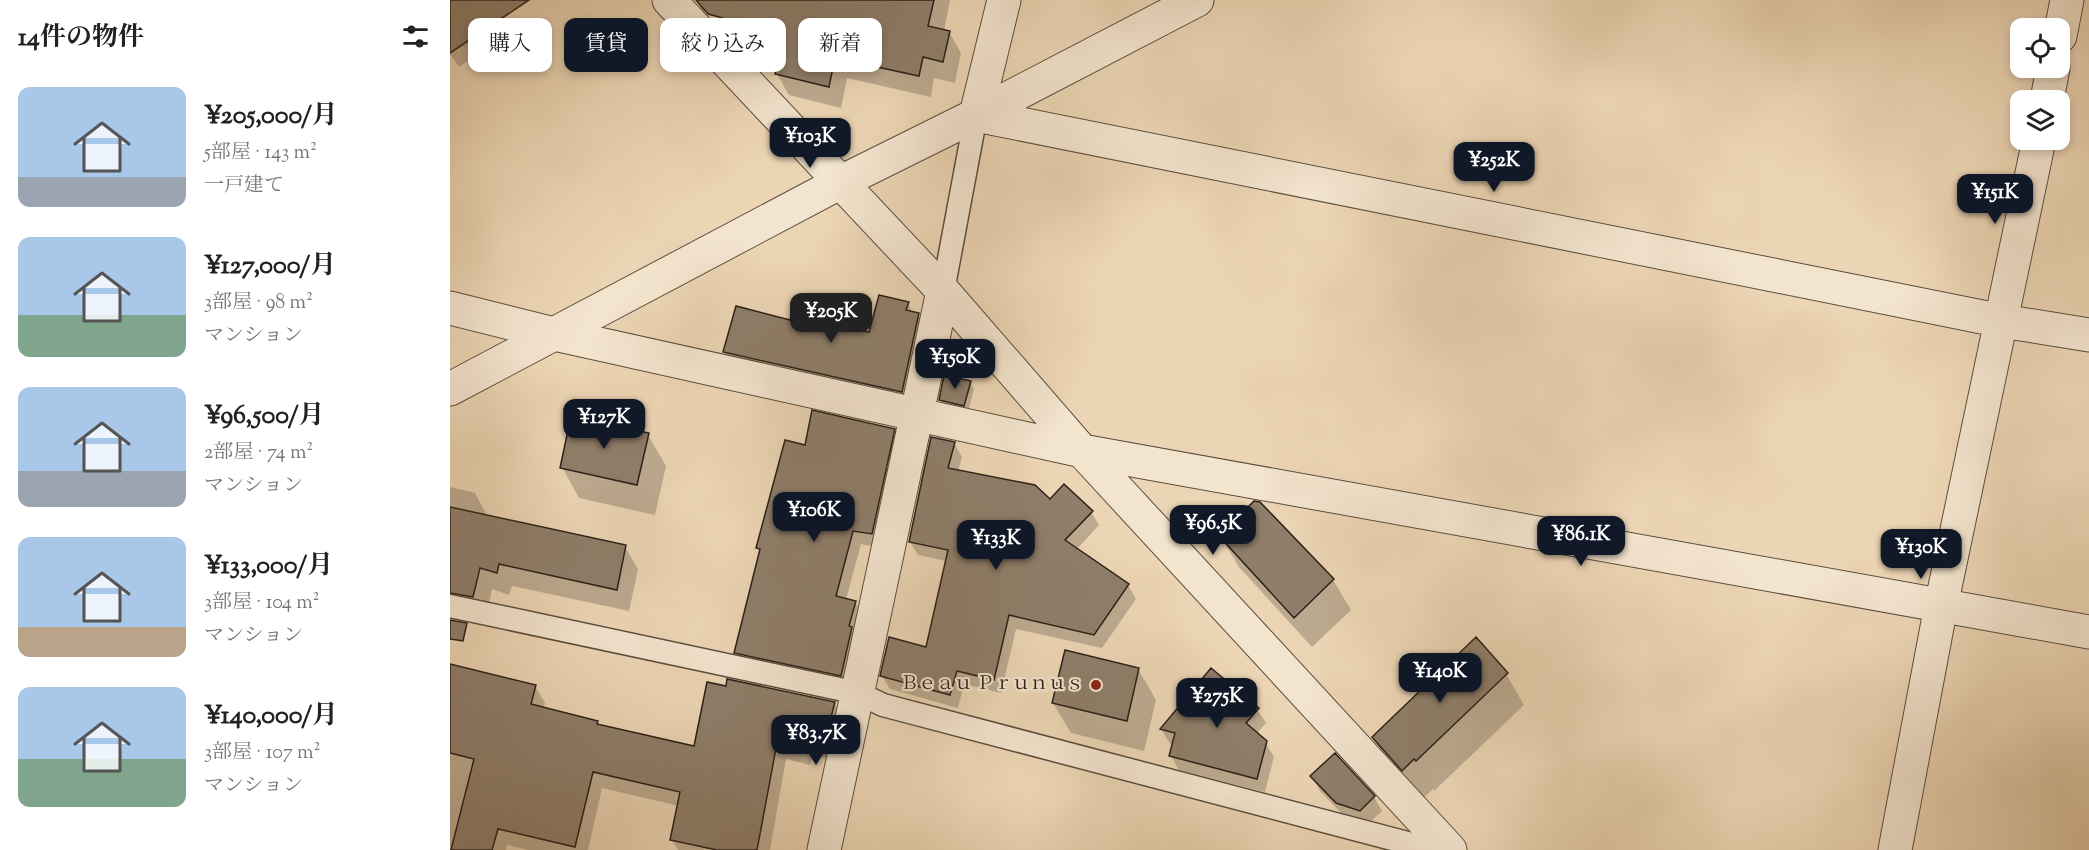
<!DOCTYPE html>
<html lang="ja">
<head>
<meta charset="utf-8">
<style>
  body { margin:0; font-family:"Sorts Mill Goudy","Noto Serif JP",serif; background:#f2f2f2; color:#222; height:100vh; display:flex; flex-direction:column; font-size:22px; white-space:nowrap }
  * { box-sizing:border-box; margin:0 }
  p { font-size:20px; color:#767676 }
  .icon { flex:none; width:33px; height:33px; fill:none; stroke:currentColor; stroke-width:2; stroke-linecap:round; stroke-linejoin:round }
  .map { position:relative; flex:1; overflow:hidden }
  .details { display:flex; flex-direction:column; background:#fff; width:450px }
  .details>* { flex:none }
  .hud { position:absolute; left:18px; top:18px; width:570px; height:54px; display:flex; gap:12px }
  .fabs { position:absolute; left:1560px; top:18px; display:grid; gap:12px }
  .fabs a { display:grid; place-items:center; width:60px; height:60px; border-radius:12px; background:#fff; box-shadow:0 3px 9px #0003; font-size:30px }
  .price { position:absolute; translate:-50% -51px; padding:0 14px; border-radius:12px; background:#111827; color:#fff; font-size:20px; line-height:39px; filter:drop-shadow(0 2px 3px #0008) }
  .price::after { content:''; position:absolute; left:50%; top:36px; width:18px; height:14px; margin-left:-9px; background:inherit; clip-path:polygon(0 0,100% 0,50% 100%) }
  .price.on { background:#222; color:#fff }
  ul { padding:0; list-style:none }
  li { display:flex; align-items:center; gap:18px; height:150px; padding:0 18px }
  li span { display:grid; place-items:center; flex:none; width:168px; height:120px; border-radius:12px; color:#555 }
  li>.icon { margin-inline-start:auto }
  span .icon { width:72px; height:72px; fill:#fffc; stroke-width:1 }
  li b { font-size:26px }
  h2 { display:flex; justify-content:space-between; align-items:center; height:72px; padding:0 18px; font-size:26px }
  .pill { padding:0 21px; border-radius:12px; background:#fff; box-shadow:0 3px 9px #0003; font-size:21px; line-height:54px }
  .pill.on { background:#111827; color:#fff }
  main { display:flex; flex:1; min-height:0 }
  .map>svg:first-child { display:block }
</style>
</head>
<body>
<main>
<section class="details">
<h2>14件の物件<svg class="icon" aria-label="filters" viewBox="0 0 24 24"><path d="M4 7h16M4 17h16"/><circle cx="9" cy="7" r="2"/><circle cx="15" cy="17" r="2"/></svg></h2>
<ul>
<li><span style="background:linear-gradient(#a9c7e8 75%,#9aa5b1 0)"><svg class="icon" aria-label="home" viewBox="0 0 24 24"><path d="M3 11l9-7 9 7M6 9v11h12V9"/></svg></span><div><b>¥205,000/月</b><p>5部屋 · 143 m²</p><p>一戸建て</p></div></li>
<li><span style="background:linear-gradient(#a9c7e8 65%,#7fa58c 0)"><svg class="icon" aria-label="home" viewBox="0 0 24 24"><path d="M3 11l9-7 9 7M6 9v11h12V9"/></svg></span><div><b>¥127,000/月</b><p>3部屋 · 98 m²</p><p>マンション</p></div></li>
<li><span style="background:linear-gradient(#a9c7e8 70%,#9aa5b1 0)"><svg class="icon" aria-label="home" viewBox="0 0 24 24"><path d="M3 11l9-7 9 7M6 9v11h12V9"/></svg></span><div><b>¥96,500/月</b><p>2部屋 · 74 m²</p><p>マンション</p></div></li>
<li><span style="background:linear-gradient(#a9c7e8 75%,#b9a48a 0)"><svg class="icon" aria-label="home" viewBox="0 0 24 24"><path d="M3 11l9-7 9 7M6 9v11h12V9"/></svg></span><div><b>¥133,000/月</b><p>3部屋 · 104 m²</p><p>マンション</p></div></li>
<li><span style="background:linear-gradient(#a9c7e8 60%,#7fa58c 0)"><svg class="icon" aria-label="home" viewBox="0 0 24 24"><path d="M3 11l9-7 9 7M6 9v11h12V9"/></svg></span><div><b>¥140,000/月</b><p>3部屋 · 107 m²</p><p>マンション</p></div></li>
</ul>
</section>
<div class="map">
<svg width="1639" height="850" viewBox="0 0 1639 850">
  <rect width="100%" height="100%" fill="#ecd5b4"/>
  <filter id="stains"><feTurbulence type="fractalNoise" baseFrequency=".00333" numOctaves="4"/><feColorMatrix values="0 0 0 0 .2 0 0 0 0 .09 0 0 0 0 .02 0 0 0 .5 -.17"/></filter>
  <radialGradient id="worn" r=".72"><stop offset=".6" stop-color="#630" stop-opacity="0"/><stop offset="1" stop-color="#630" stop-opacity=".3"/></radialGradient>
  <path fill="#0003" d="M0,0h37l21,33 -49,34 -9,-13z
    M246,0h254l-6,31 5,1 12,21 -6,30 -21,-5 -3,19 -84,-19 -6,30 -52,-13 -12,-21 5,-23 -44,-12 -11,-23 -25,-6z
    M458,303l5,11 5,1 8,13 -17,76 -176,-39 -8,-13 66,-31 79,13z
    M520,382l4,7 -6,23 -23,-5 -4,-7z
    M444,430l8,14 -22,104 -19,-4 -15,56 9,2 8,15 -14,72 -105,-22 -8,-14 25,-100 -3,-5 48,-101z
    M198,435l18,31 -11,49 -76,-17 -17,-31z
    M504,443l8,14 -4,14 92,30 41,11 8,13 -23,25 52,35 8,14 -34,49 -86,-19 -15,64 -37,-9 -6,24 -68,-19 -8,-13 45,-27 19,-88 -28,-6 -8,-13z
    M0,487l25,6 13,24 137,30 13,22 -9,42 -117,-25 -3,9 -17,-6 -5,24 -37,-15z
    M771,537l112,43 18,30 -39,37 -73,-80z
    M688,669l18,31 -12,51 -73,-18 -18,-30z
    M761,670l46,39 9,14 -10,11 9,8 9,15 -9,35 -86,-22 -8,-14 3,-12h-4l-8,-14z
    M1056,674l18,31 -90,86 -1,-2 -12,11 -30,-32 -18,-30z
    M0,676l85,10 10,17 -2,6 54,13 2,4 96,22 139,-45 10,17 -10,40 -21,-6 -3,11 -24,-6 -16,91h-92l-7,-11 8,-33 -77,-18 -14,62h-60l-21,-5 -1,5h-56z
    M862,776l62,21 8,14 -14,13 -23,-7 -25,-26z"/>
  <path fill="#8f7e6a" stroke="#2b2019" stroke-width="1.5" d="M0,0h79l-79,53z
    M246,0h238l-6,26 22,5 -7,31 -20,-5 -4,19 -84,-18 -6,29 -54,-13 10,-39 -77,-21z
    M429,295l30,7 -3,8 13,3 -17,79 -179,-40 13,-46 54,14 2,-8 77,20z
    M494,375l27,6 -7,25 -25,-6z
    M362,410l83,19 -23,105 -19,-3 -17,65 20,5 -7,25 3,1 -11,49 -107,-23 26,-104 -4,-1 29,-108 20,5z
    M121,416l78,17 -12,52 -77,-17z
    M481,437l24,5 -7,26 87,17 15,14 14,-15 29,27 -28,29 64,44 -35,51 -85,-20 -15,65 -37,-9 -7,24 -70,-19 9,-39 37,10 22,-97 -39,-8z
    M804,501l6,1 74,77 -40,39 -75,-82z
    M0,507l176,38 -9,45 -118,-26 -2,9 -17,-5 -7,29 -23,-4z
    M0,620l17,3 -4,18 -13,-2z
    M1026,637l32,36 -92,88 -2,-2 -12,12 -30,-34z
    M615,650l74,18 -12,53 -75,-18z
    M0,664l86,21 -5,19 67,17 -1,3 97,22 13,-64 19,4 1,-7 108,23 -11,41 -21,-5 -3,11 -23,-6 -20,107h-40l-47,-10 10,-48 -87,-20 -18,75 -77,-18 -6,21h-41l23,-91 -24,-6z
    M761,668l48,40 -13,15 21,18 -10,38 -88,-23 6,-23 -15,-4z
    M885,753l40,43 -15,15 -24,-8 -26,-27z"/>
  <g fill="none" stroke-linecap="round" stroke-linejoin="round">
    <defs>
      <path id="service" d="M493,291l33,-176
        M0,606l408,87 25,12 551,145"/>
      <path id="minor" d="M219,0l274,291 139,160 368,399
        M554,0l-28,115 1026,206 87,14
        M1610,36l7,-36
        M1597,100l6,-32
        M0,308l104,26 528,117 1007,181
        M374,850l119,-559
        M1445,850l46,-244 98,-466"/>
      <path id="tertiary" d="M0,389l391,-207 135,-67 221,-115"/>
    </defs>
    <use href="#service" stroke="#5b4d40" stroke-width="25"/>
    <use href="#minor" stroke="#5b4d40" stroke-width="35"/>
    <use href="#tertiary" stroke="#5b4d40" stroke-width="35"/>
    <use href="#service" stroke="#f3e4ce" stroke-width="22"/>
    <use href="#minor" stroke="#f3e4ce" stroke-width="33"/>
    <use href="#tertiary" stroke="#f3e4ce" stroke-width="33"/>
  </g>
  <circle fill="#8f2418" stroke="#f3e4ce" stroke-width="2" cx="646" cy="685" r="6"/>
  <g text-anchor="middle" dominant-baseline="central" stroke-width="4.5" stroke-linejoin="round" paint-order="stroke">
    <g font-size="18" fill="#2b2019" stroke="#f3e4ce" text-anchor="end">
      <text x="634" y="685">Ｂｅａｕ Ｐｒｕｎｕｓ</text>
    </g>
  </g>
  <rect width="100%" height="100%" filter="url(#stains)"/>
  <rect width="100%" height="100%" fill="url(#worn)"/>
</svg>
<div class="fabs">
<a><svg class="icon" aria-label="locate" viewBox="0 0 24 24"><circle cx="12" cy="12" r="6"/><path d="M12 2v4M12 18v4M2 12h4M18 12h4"/></svg></a>
<a><svg class="icon" aria-label="layers" viewBox="0 0 24 24"><path d="M12 4l9 5-9 5-9-5zM3 14l9 5 9-5"/></svg></a>
</div>
<b class="price" style="left:360px;top:169px">¥103K</b>
<b class="price" style="left:1044px;top:193px">¥252K</b>
<b class="price" style="left:1545px;top:225px">¥151K</b>
<b class="price on" style="left:381px;top:344px">¥205K</b>
<b class="price" style="left:505px;top:390px">¥150K</b>
<b class="price" style="left:154px;top:450px">¥127K</b>
<b class="price" style="left:364px;top:543px">¥106K</b>
<b class="price" style="left:763px;top:556px">¥96.5K</b>
<b class="price" style="left:1131px;top:567px">¥86.1K</b>
<b class="price" style="left:546px;top:571px">¥133K</b>
<b class="price" style="left:1471px;top:580px">¥130K</b>
<b class="price" style="left:990px;top:704px">¥140K</b>
<b class="price" style="left:767px;top:729px">¥275K</b>
<b class="price" style="left:366px;top:766px">¥83.7K</b>
<div class="hud">
<a class="pill">購入</a>
<a class="pill on">賃貸</a>
<a class="pill">絞り込み</a>
<a class="pill">新着</a>
</div>
</div>
</main>
</body>
</html>
